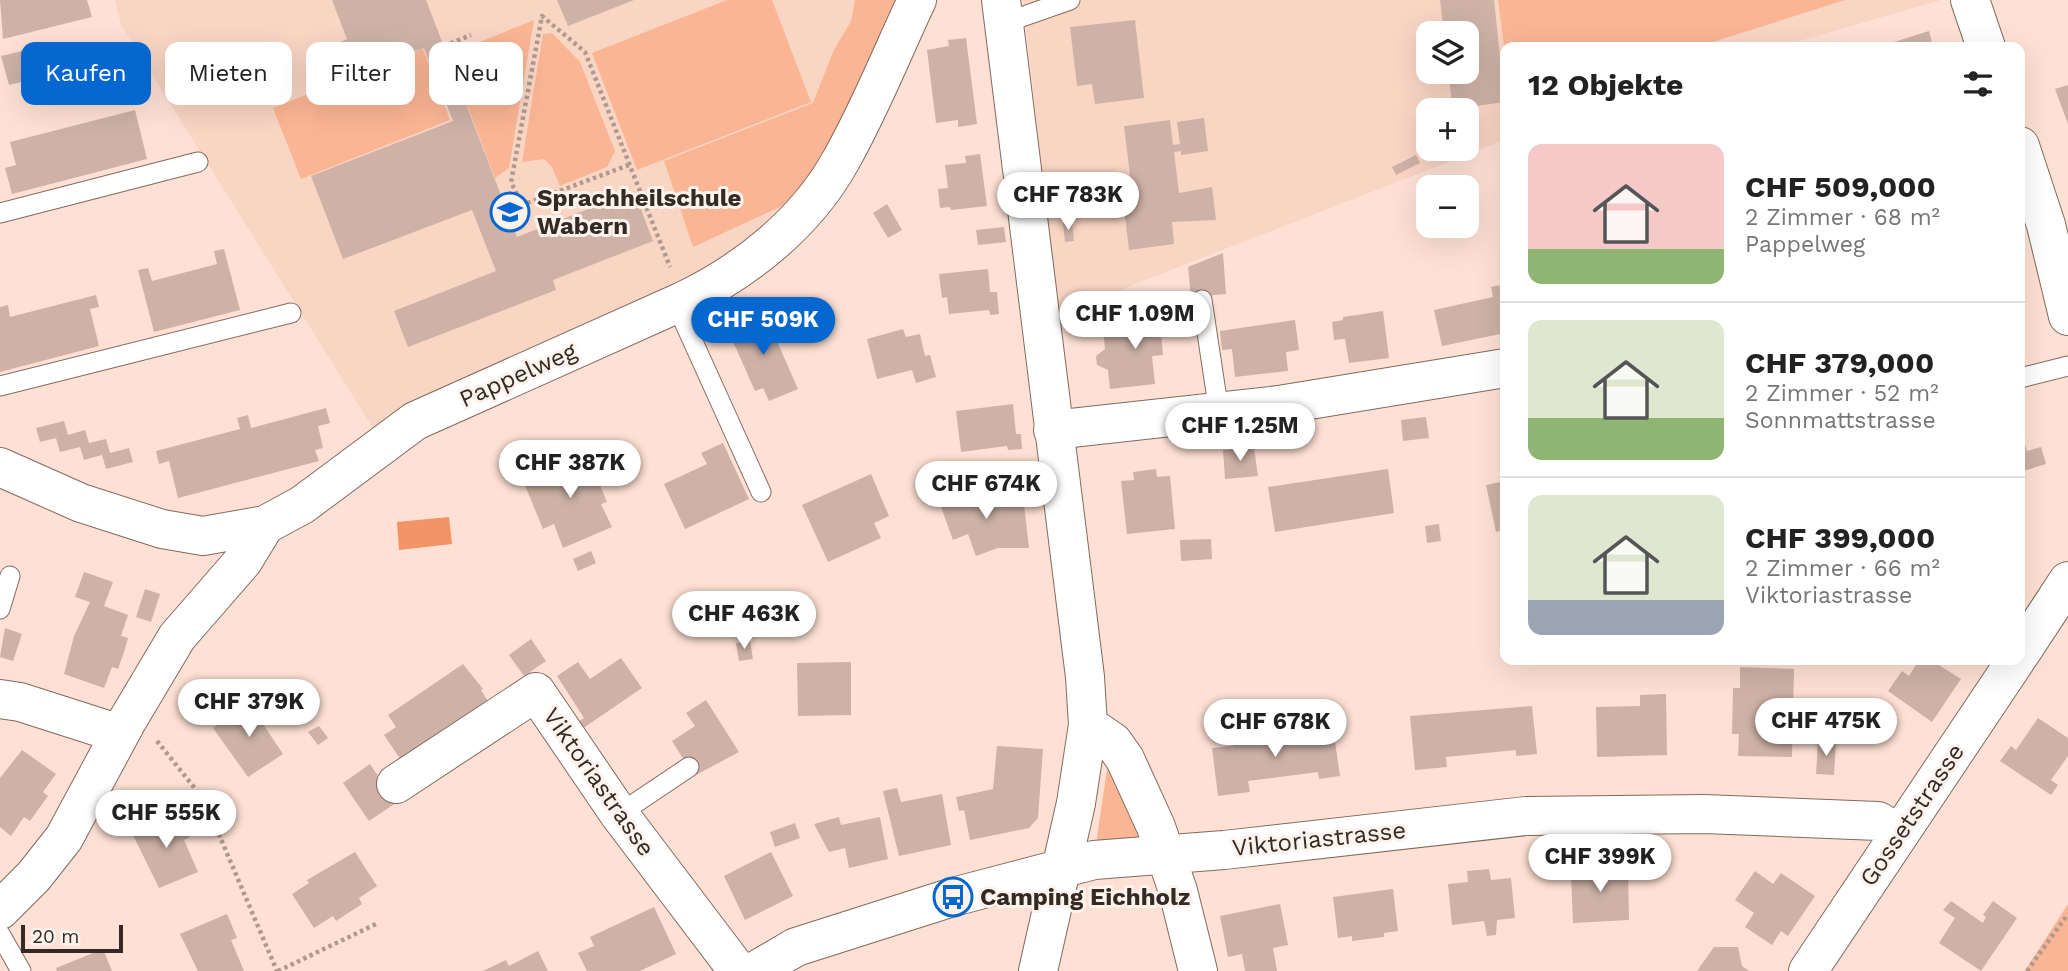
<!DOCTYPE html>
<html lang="de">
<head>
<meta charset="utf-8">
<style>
  body { margin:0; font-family:"Work Sans",sans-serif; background:#f6f6f6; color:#222; height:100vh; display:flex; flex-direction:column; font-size:26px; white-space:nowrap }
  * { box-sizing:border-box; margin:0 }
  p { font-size:23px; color:#767676 }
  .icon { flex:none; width:38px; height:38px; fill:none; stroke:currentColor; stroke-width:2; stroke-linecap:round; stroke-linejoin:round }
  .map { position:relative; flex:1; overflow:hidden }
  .drawer { position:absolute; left:1500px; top:42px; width:525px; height:623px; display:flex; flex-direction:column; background:#fff; border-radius:14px; box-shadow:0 7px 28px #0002 }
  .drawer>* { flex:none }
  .hud { position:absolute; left:21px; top:42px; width:665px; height:63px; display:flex; gap:14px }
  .fabs { position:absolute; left:1416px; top:21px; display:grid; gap:14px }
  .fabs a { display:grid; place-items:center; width:63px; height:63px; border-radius:14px; background:#fff; box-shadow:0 7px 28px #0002; font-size:35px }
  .scale { position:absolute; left:21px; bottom:18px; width:102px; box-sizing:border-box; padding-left:7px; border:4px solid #342924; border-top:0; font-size:19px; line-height:24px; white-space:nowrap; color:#342924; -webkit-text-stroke:5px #fef2ed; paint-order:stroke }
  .price { position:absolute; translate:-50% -60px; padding:0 16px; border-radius:24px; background:#fff; color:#222; font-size:23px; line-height:46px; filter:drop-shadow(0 2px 4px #0008) }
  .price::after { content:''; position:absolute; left:50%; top:42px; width:21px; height:16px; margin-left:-10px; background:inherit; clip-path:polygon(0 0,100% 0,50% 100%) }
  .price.current { background:#0667d0; color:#fff }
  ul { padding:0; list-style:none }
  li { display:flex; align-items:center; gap:21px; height:175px; padding:0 28px }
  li+li { border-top:2px solid #e0e0e0 }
  li span { display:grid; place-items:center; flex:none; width:196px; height:140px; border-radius:14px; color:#555 }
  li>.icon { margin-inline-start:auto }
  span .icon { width:84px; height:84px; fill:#fffc; stroke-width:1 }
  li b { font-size:30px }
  h2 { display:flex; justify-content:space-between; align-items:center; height:84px; padding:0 28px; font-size:30px }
  .chip { padding:0 24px; border-radius:14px; background:#fff; box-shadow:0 7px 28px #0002; font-size:24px; line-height:63px }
  .chip.current { background:#0667d0; color:#fff }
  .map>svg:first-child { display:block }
</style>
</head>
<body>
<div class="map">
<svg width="2068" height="971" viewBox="0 0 2068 971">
  <rect width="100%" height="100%" fill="#fee1d4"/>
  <path fill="#f9d5c4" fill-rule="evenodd" d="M115,0h788l-73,154 -58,68 -65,50 -331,161 -255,-408z
    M1023,0h918l-162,47h-274v93l-447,174zM1428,33h38v39h-38zM1428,110h38v39h-38z"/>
  <path fill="#fab594" d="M727,0h45l39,102 -174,68 -45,-117z
    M855,0h48l-73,154 -37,47 -100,46 -29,-86 149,-58 20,-51 18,-31z
    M1498,0h347l-148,47h-192v7z
    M534,20l-25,148 -14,10 -47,-123z
    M552,33l28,29 35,89 -8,16 -47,19 -8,-19 -8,-8 -22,3 21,-128z
    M423,49l27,71 -149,59 -28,-71z
    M1110,749l37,89 -51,6z
    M2068,904v67h-43l1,-2z"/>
  <path fill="#f29466" d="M449,517l3,27 -53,6 -2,-28z"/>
  <path fill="#ceb2a6" d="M0,0h87l5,17 -89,22z
    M332,0h94l91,237 117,-46 19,50 -100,39 3,10 -148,57 -14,-36 102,-40 -24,-61 -129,49 -32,-83 142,-55 -29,-73 -64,25 -2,-6 -12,5 -10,-28 11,-5z
    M557,0h77l-66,26z
    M1440,0h54l11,102 -52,7 -5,-37h18v-39h-22z
    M1135,20l9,78 -49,6 -3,-20 -15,2 -7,-59z
    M1929,31l4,16h-55z
    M966,38l11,86 -19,3v-7l-22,3 -9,-73 22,-4 -1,-6z
    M30,49l8,29 -29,7 -8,-29z
    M2068,85v39l-13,-35z
    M135,110l12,49 -135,35 -7,-26 11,-3 -6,-23z
    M1204,118l4,33 -27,4v-4l-7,1 5,41 33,-6 4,33 -44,2 2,22 -45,6 -6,-49 10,-1 -9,-74 46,-6 3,25 7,-1 -3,-22z
    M980,154l7,52 -36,4 -1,-3 -10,1 -2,-19 10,-1 -3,-23 21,-2 -1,-7z
    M1416,155l4,8 -24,12 -4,-8z
    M887,204l15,26 -14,8 -15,-25z
    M1063,223h9l2,18 -9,1z
    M1004,227l2,15 -28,3 -2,-15z
    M224,249l16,61 -86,22 -16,-62 10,-2 4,13 65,-17 -3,-13z
    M1223,253l3,41 -35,3 -3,-30z
    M988,269l2,23h7l2,22 -9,1 -1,-5 -40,4 -2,-17 -5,1 -3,-24z
    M1505,284v49l-63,13 -8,-36 59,-13 -2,-10z
    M1123,291l6,17 -30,11 -6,-17z
    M96,295l3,12 -9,2 9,37 -99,26v-65l8,-2 2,12z
    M1383,311l6,47 -40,5 -4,-24 -11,1 -2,-18 11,-2v-3z
    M764,312l34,77 -29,12 -6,-13 -8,3 -28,-63z
    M1177,313l2,18 -18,2 2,22 -11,1 3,28 -45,5 -2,-19 -11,-5 -1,-9 9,-7 -2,-21 44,-5v-6z
    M1295,320l4,30 -13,2 2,19 -53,6 -3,-28 -10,1 -2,-19z
    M903,329l3,8 14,-3 5,22 5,-1 6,22 -20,6 -4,-13 -35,9 -10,-40z
    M1013,404l3,30h5l1,15 -14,1 -1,-4 -46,6 -5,-41z
    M326,408l4,15 -12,3 5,22 -8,2 4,11 -141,37 -9,-37 -10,3 -3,-13 84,-22 -3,-11 11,-3 3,13z
    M1426,417l3,21 -26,3 -2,-21z
    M64,421l4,14 17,-5 4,13 17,-4 4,14 19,-5 4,14 -27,7 -4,-14 -18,5 -4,-13 -20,5 -4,-14 -16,4 -4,-14z
    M2020,428l7,23 14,-4 5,17 -26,8z
    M723,443l26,56 -64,30 -21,-45 43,-20 -6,-11z
    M1254,447l4,29 -33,3 -2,-29z
    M586,452l21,50 -6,2 11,23 -49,21 -9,-24 -11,5 -19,-46 10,-4 -1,-4z
    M1156,469l1,8 13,-1 5,53 -48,5 -6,-53 13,-1 -1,-8z
    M1388,469l6,44 -119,19 -7,-45z
    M871,474l18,42 -15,7 7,15 -53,24 -26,-57z
    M1505,481v49l-9,2 -10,-47z
    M961,491l3,8 59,-3 6,52h-31l-22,8 -8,-22 -15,6 -17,-47z
    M1439,524l2,17 -14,2 -2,-17z
    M1211,539l1,20 -31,2 -1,-21z
    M591,551l5,12 -18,8 -5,-12z
    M84,572l29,10 -9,24 24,9 -7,21 7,2 -4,14 -6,17 -6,-2 -8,21 -40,-14 10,-38 16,-34 -15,-5z
    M145,589l15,5 -9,28 -15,-5z
    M5,628l17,6 -9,27 -13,-4z
    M531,639l15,22 -22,15 -15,-21z
    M750,641l3,18 -14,2 -3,-18z
    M621,658l21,30 -60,41 -4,-7 6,-4 -27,-42 21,-14 12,17z
    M1919,660h12l30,19 -29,43 -44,-31 14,-20 7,5z
    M851,662v53l-53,1 -1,-53z
    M463,664l20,25 -2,1 8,13 -86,60 -19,-28 12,-8 -8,-12z
    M1740,667l54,2 -2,88 -54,-1 1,-22h-7l1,-46h7z
    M1666,694l1,61 -70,2 -1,-50 44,-1v-11z
    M254,700l14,20 -5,4 20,30 -35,23 -35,-49z
    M706,700l33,52 -45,24 -22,-35 23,-15 -9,-13z
    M1532,706l5,48 -21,2v-6l-70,7 1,10 -32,3 -5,-54z
    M2038,718l30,20v18l-17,24 7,5 -7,10 -51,-34 11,-15 5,4z
    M319,726l9,12 -10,7 -10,-13z
    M1333,728l7,48 -21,3 -1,-7 -70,9 2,11 -32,4 -6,-48 21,-2 -1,-6z
    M1818,741l18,1 -2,33 -18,-1z
    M997,746l46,3 -5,69 -9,10 -59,12 -6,-30 -5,1 -3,-14 37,-8z
    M22,750l34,24 -13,18 5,4 -18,25 -6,-4 -13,19 -11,-9v-49z
    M370,764l26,39 -27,18 -26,-38z
    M897,788l4,14 41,-8 9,51 -52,11 -16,-65z
    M179,813l11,24 -6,3 14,32 -39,16 -27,-55z
    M839,817l2,8 39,-8 8,42 -39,9 -4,-20 -16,4 -15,-28z
    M795,823l5,15 -25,9 -5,-15z
    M355,852l22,34 -18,12 3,6 -26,17 -3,-5 -19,12 -22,-34 17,-11 -2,-3z
    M771,852l22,44 -48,24 -21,-44z
    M1613,862l1,11 14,-1 1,48 -56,3 -2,-49h13v-11z
    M1489,869l2,11 20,-2 4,40 -18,2 -1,15 -9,1 -3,-15 -32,4 -4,-41 20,-2 -1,-11z
    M1755,871l18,13 8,-11 34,23 -27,40 -7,-5 -9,14 -27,-18 9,-14 -19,-13z
    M1393,889l5,42 -14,2v4l-32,4v-5l-14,2 -5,-41z
    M1951,901l32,22 3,-6 -3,-2 10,-14 24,17 -36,53 -42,-28 16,-25 -12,-8z
    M1280,904l8,41 -15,3 4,23h-32l-3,-17 -14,3 -8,-41z
    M654,907l22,47 -36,17h-53l-9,-18 16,-7 -4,-9z
    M227,914l10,24 -6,2 13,31h-46l-18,-37z
    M1714,947h24l4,19 7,5h-52z
    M103,949l9,22h-55l-1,-3z
    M538,951l10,20h-65l23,-11 3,6z"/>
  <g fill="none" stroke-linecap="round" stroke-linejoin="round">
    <defs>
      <path id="service" d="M1004,23l66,-23
        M0,213l198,-51
        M1202,300l17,112
        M676,304l85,188
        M2020,378l48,-12
        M0,386l291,-73
        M0,609l10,-33
        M619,814l70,-47
        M0,934l21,37"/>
      <path id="minor" d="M1001,0l84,677 3,48 -12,78 -38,168
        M1970,0l16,47
        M2020,146l26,79 22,91
        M1053,430l226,-25 226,-37
        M0,467l81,36 81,26 41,7 62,-11 37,-20 113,-84 268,-120c63,-30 124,-79 158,-141 29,-51 51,-107 76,-160
        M2020,654l48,-73
        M0,699l20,3 100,32
        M1088,725l25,17 12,17 31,68 22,64 20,80
        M396,784l140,-92 83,122 119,157
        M0,910l34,-34 30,-38 63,-117 50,-84 66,-76 22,-36
        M755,971l41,-24 157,-50 141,-37 130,-10 302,-34 178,-2 174,7 21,13
        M1808,971l208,-311"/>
    </defs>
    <use href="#service" stroke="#82695e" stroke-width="21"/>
    <use href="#minor" stroke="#82695e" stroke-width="40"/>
    <path stroke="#b09a90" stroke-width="4.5" stroke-dasharray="3.5 3.5" stroke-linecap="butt" d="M444,46l27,-11
      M629,165l-107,40 -11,-23 31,-166 43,36 85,215
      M157,741l36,45 19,32 65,153
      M278,971l98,-47
      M2027,971l41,-57"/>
    <use href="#service" stroke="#fff" stroke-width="19"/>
    <use href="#minor" stroke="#fff" stroke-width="38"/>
  </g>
  <defs>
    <symbol id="school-ring" viewBox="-11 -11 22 22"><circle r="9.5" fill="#fef2ed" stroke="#0667d0" stroke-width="1.5"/><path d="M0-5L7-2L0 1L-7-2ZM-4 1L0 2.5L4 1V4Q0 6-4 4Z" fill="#0667d0"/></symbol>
    <symbol id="bus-ring" viewBox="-11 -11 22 22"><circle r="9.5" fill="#fef2ed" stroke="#0667d0" stroke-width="1.5"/><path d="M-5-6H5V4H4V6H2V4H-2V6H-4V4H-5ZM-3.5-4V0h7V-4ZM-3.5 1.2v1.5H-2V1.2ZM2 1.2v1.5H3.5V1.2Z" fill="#0667d0"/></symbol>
  </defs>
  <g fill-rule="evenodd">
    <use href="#school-ring" x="488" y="190" width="44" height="44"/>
    <use href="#bus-ring" x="931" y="875" width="44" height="44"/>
  </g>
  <g text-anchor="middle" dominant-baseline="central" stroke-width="6" stroke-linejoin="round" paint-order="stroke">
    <g font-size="24" font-weight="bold" fill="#342924" stroke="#fef2ed" text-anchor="start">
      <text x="537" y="198">Sprachheilschule<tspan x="537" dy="28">Wabern</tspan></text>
      <text x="980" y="897">Camping Eichholz</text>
    </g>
    <g font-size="24" fill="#342924" stroke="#fef2ed">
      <text transform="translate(518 375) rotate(-24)">Pappelweg</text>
      <text transform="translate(599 782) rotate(55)">Viktoriastrasse</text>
      <text transform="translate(1912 815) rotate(-56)">Gossetstrasse</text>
      <text transform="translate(1319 839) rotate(-6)">Viktoriastrasse</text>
    </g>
  </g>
</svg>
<div class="fabs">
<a><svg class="icon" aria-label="layers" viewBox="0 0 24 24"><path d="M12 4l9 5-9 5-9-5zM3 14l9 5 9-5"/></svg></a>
<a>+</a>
<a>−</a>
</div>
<div class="scale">20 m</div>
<b class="price" style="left:1068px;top:232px">CHF 783K</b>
<b class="price" style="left:1135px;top:351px">CHF 1.09M</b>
<b class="price current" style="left:763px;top:357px">CHF 509K</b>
<b class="price" style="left:1240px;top:463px">CHF 1.25M</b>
<b class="price" style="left:570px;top:500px">CHF 387K</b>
<b class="price" style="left:986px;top:521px">CHF 674K</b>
<b class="price" style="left:744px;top:651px">CHF 463K</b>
<b class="price" style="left:249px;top:739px">CHF 379K</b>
<b class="price" style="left:1826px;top:758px">CHF 475K</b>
<b class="price" style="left:1275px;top:759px">CHF 678K</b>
<b class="price" style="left:166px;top:850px">CHF 555K</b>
<b class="price" style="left:1600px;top:894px">CHF 399K</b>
<div class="hud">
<a class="chip current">Kaufen</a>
<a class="chip">Mieten</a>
<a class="chip">Filter</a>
<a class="chip">Neu</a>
</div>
<section class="drawer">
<h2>12 Objekte<svg class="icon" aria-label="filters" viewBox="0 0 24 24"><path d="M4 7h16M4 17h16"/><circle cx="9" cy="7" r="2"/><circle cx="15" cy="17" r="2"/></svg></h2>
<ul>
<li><span style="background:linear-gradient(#f6c9c9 75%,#8fb573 0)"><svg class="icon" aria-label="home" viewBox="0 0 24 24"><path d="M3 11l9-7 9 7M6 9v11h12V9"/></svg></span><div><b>CHF 509,000</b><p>2 Zimmer · 68 m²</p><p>Pappelweg</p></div></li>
<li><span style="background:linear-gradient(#dfe7d0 70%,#8fb573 0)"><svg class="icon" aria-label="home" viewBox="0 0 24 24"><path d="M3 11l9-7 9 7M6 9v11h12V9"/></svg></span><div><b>CHF 379,000</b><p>2 Zimmer · 52 m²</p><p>Sonnmattstrasse</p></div></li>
<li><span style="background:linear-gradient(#dfe7d0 75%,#9aa5b1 0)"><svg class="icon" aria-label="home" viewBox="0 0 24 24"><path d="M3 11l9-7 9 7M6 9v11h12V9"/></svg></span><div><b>CHF 399,000</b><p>2 Zimmer · 66 m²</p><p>Viktoriastrasse</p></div></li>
</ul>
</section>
</div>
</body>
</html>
